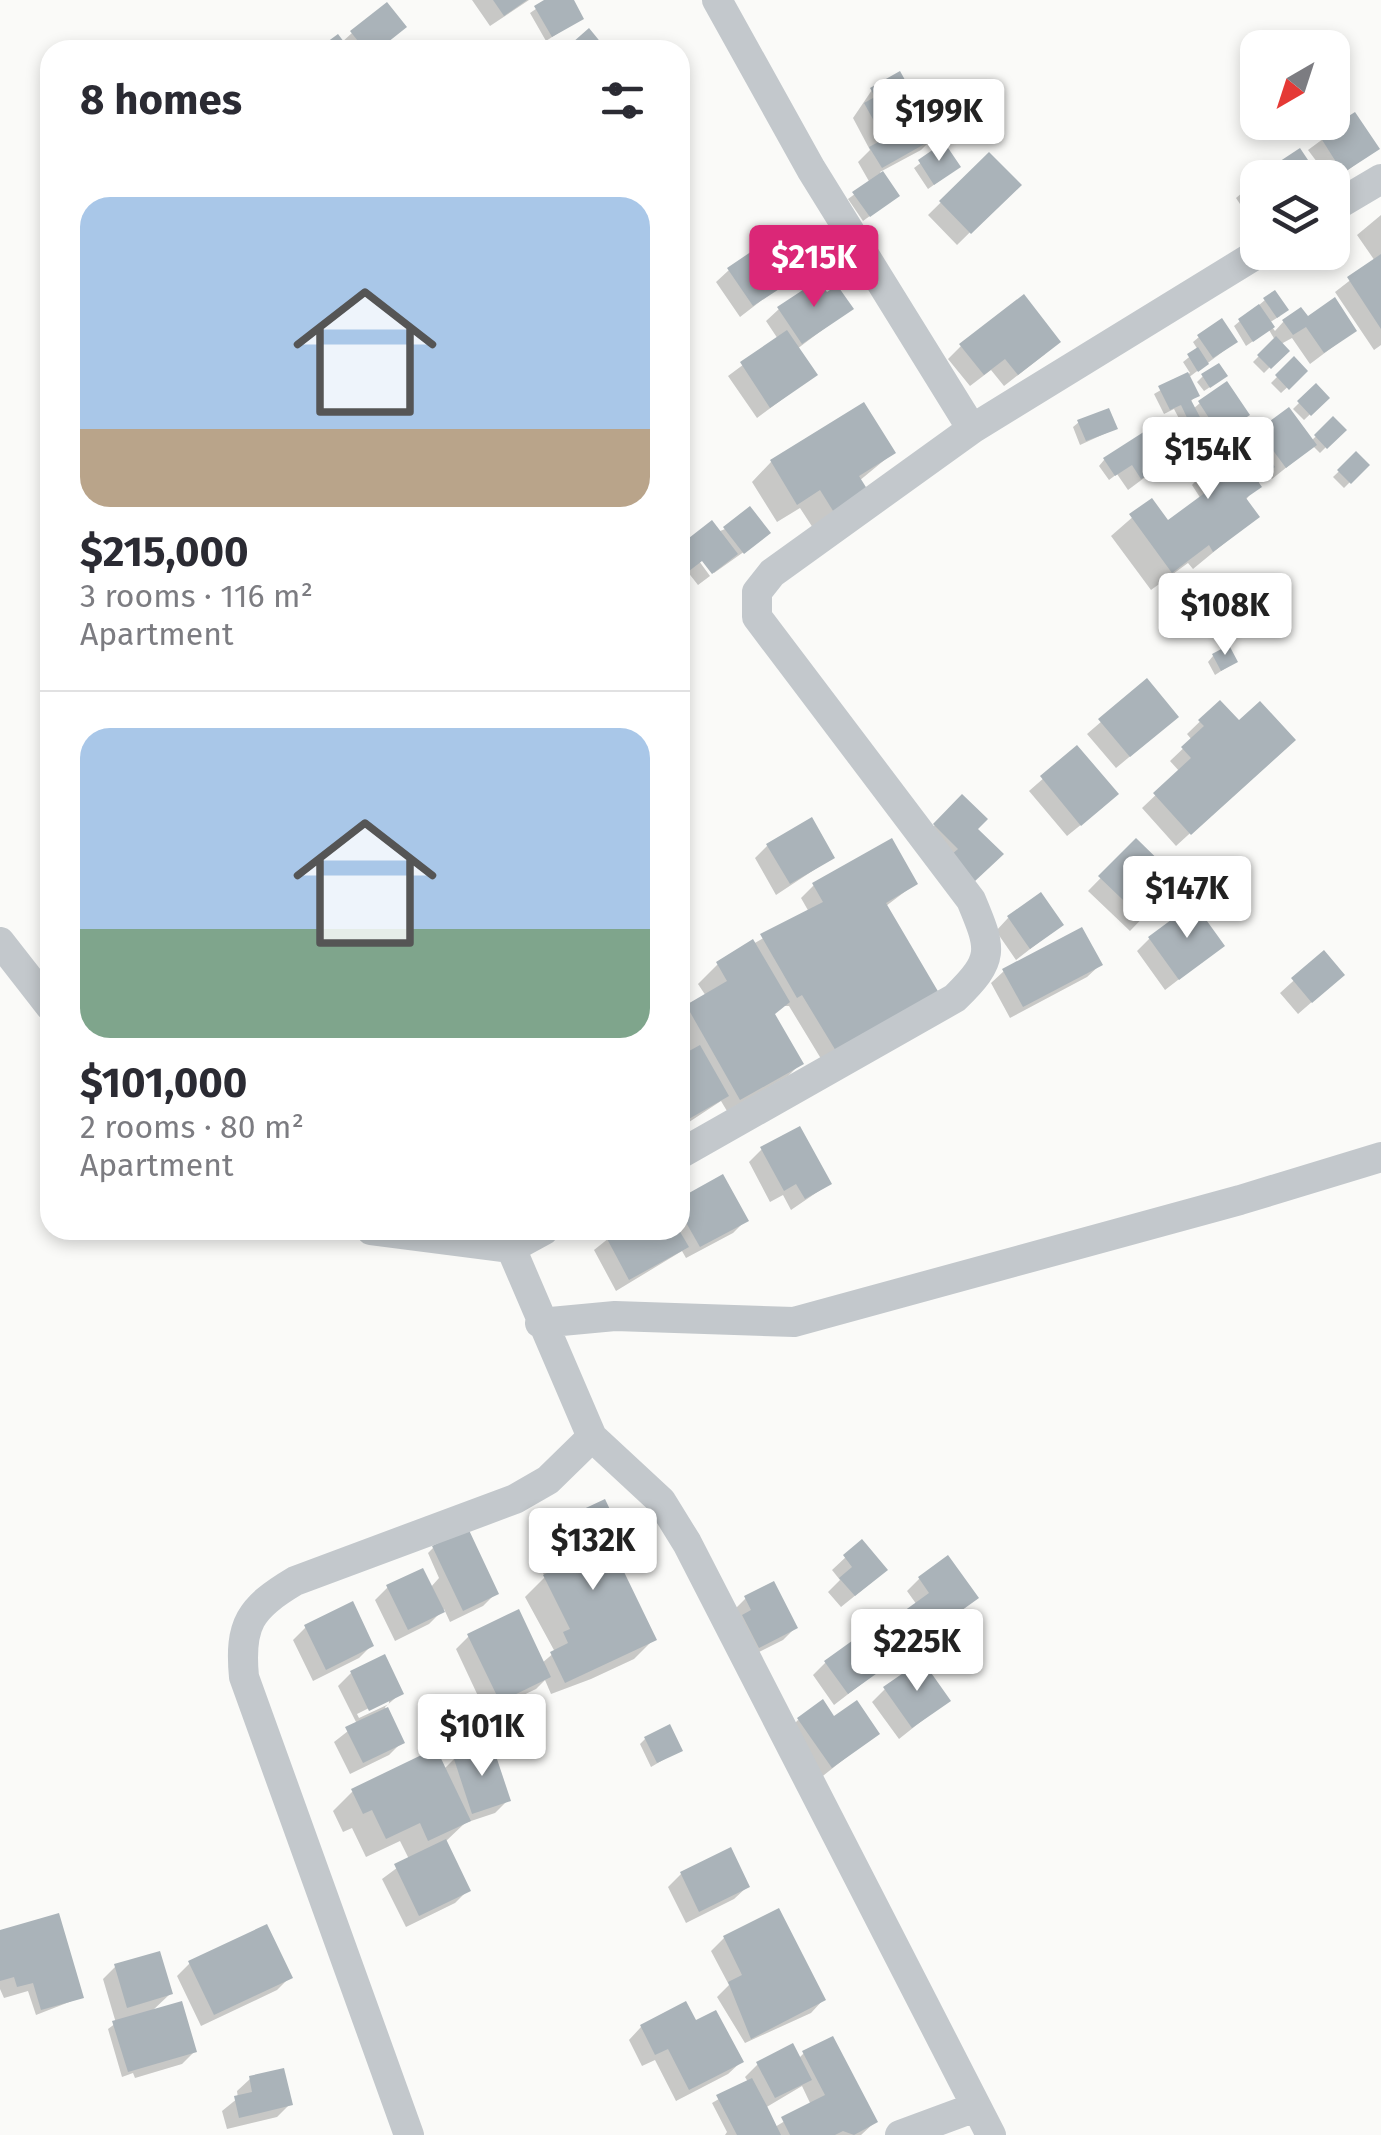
<!DOCTYPE html>
<html lang="en">
<head>
<meta charset="utf-8">
<style>
  body { margin:0; font-family:"Fira Sans",sans-serif; background:#f7f7f7; color:#2b2b33; height:100vh; display:flex; flex-direction:column; font-size:38px; white-space:nowrap }
  * { box-sizing:border-box; margin:0 }
  p { font-size:32px; color:#7c7c81 }
  .icon { flex:none; width:55px; height:55px; fill:none; stroke:currentColor; stroke-width:2; stroke-linecap:round; stroke-linejoin:round }
  .map { position:relative; flex:1; overflow:hidden }
  .details { position:absolute; left:40px; top:40px; width:650px; height:1200px; display:flex; flex-direction:column; background:#fff; border-radius:30px; box-shadow:0 5px 15px #0003 }
  .details>* { flex:none }
  .needle { width:65px; rotate:219deg }
  .tools { position:absolute; left:1240px; top:30px; display:grid; gap:20px }
  .tools a { display:grid; place-items:center; width:110px; height:110px; border-radius:20px; background:#fff; box-shadow:0 5px 15px #0003; font-size:50px }
  .price { position:absolute; translate:-50% -85px; padding:0 22px; border-radius:10px; background:#fff; color:#222; font-size:32px; line-height:65px; filter:drop-shadow(0 2px 5px #0008) }
  .price::after { content:''; position:absolute; left:50%; top:60px; width:30px; height:22px; margin-left:-15px; background:inherit; clip-path:polygon(0 0,100% 0,50% 100%) }
  .price.on { background:#db2777; color:#fff }
  ul { padding:0; list-style:none }
  li { display:grid; align-content:center; gap:20px; height:530px; padding:0 40px }
  li+li { border-top:2px solid #e1e1e2 }
  li span { display:grid; place-items:center; height:310px; border-radius:30px; color:#555 }
  li>.icon { margin-inline-start:auto }
  span .icon { width:180px; height:180px; fill:#fffc; stroke-width:1 }
  li b { font-size:42px }
  h2 { display:flex; justify-content:space-between; align-items:center; height:120px; padding:0 40px; font-size:42px }
  .map>svg:first-child { display:block }
</style>
</head>
<body>
<div class="map">
<svg width="1381" height="2135" viewBox="0 0 1381 2135">
  <rect width="100%" height="100%" fill="#fafaf8"/>
  <path fill="#0003" fill-rule="evenodd" d="M472,0h57l-39,26z
    M549,0h22l10,18 -35,23 -16,-28z
    M404,27l-26,23h-56l19,-7 11,-10z
    M872,90l62,47 -13,13 -41,22 17,24 -34,25 -15,-22 22,-16 -12,-21 12,-12 -17,-32z
    M1354,116l22,33 -44,33 -24,-32z
    M943,146l9,26 -24,17 -14,-21z
    M989,155l29,30 -61,60 -29,-30z
    M1258,179v52l-22,-33z
    M1381,215v130l-7,5 -39,-58 40,-31 -18,-26z
    M729,270l58,11 -47,36 -24,-35z
    M826,295l24,14 -53,40 18,26 -58,43 -29,-42 50,-37 -12,-18 13,-12z
    M1265,300l15,16 -11,7 6,8 9,-10 23,-2 47,12 -44,33 -18,-26 -11,6 6,6 -23,23 -11,-11 22,-22 -6,-10 -23,16 -12,-20z
    M1199,337l30,10 -41,31 9,17 -7,7 3,7 7,-6 47,12 -28,23 11,15 30,-21 51,9 22,-21 10,10 -23,23 -7,-7 -41,33 -5,-7 -22,29 11,16 -63,52 -5,-6 -37,27 -40,-54 40,-35 17,22 33,-24 -9,-14 13,-14 -13,-19 -7,5 -7,-10 20,-15 -5,-8 -9,4 -10,-19 -10,5 -10,-20 36,-21 -7,-11 15,-12 -5,-8z
    M961,346l84,8 -41,32 -13,-16 -21,16 -22,-27z
    M1294,360l11,11 -24,22 -10,-10z
    M1203,376l16,5 -15,10 -7,-9z
    M1316,386l11,12 -23,22 -11,-11z
    M863,406l30,47 -34,28 7,11 -51,39 -15,-23 -23,14 -25,-40 19,-20z
    M1079,422l36,7 -35,16 -7,-18z
    M1356,455l11,10 -23,23 -11,-11z
    M1172,457l-44,33 -11,-16 -8,6 -10,-14 5,-6z
    M725,529l37,10 -48,34 -12,-15 -3,3 11,15 -12,9 -11,-14 -7,6v-29z
    M1213,656l22,6 -20,13 -7,-13z
    M1147,682l16,47 -47,39 -29,-34z
    M1219,703l20,21 40,28 -103,94 -34,-38 38,-36 -10,-11 22,-21 -5,-6z
    M1077,749l26,58 -36,29 -38,-45z
    M962,798l13,31 -15,63 -38,-54z
    M1136,842l41,40 -47,49 -42,-40z
    M767,846l65,12 -56,37 -21,-37z
    M915,884l-29,22 50,87 -113,69 -34,-56h-7l-9,9 28,48 -13,13 -61,35 -6,-10 -41,27v-69l5,-3 -5,-8v-34l26,-18 -8,-12 20,-20 91,-52 -8,-14 13,-13z
    M1008,918l53,7 -45,35 -20,-29z
    M1150,938l72,8 -57,44 -28,-39z
    M1324,953l5,34 -31,27 -18,-21z
    M1100,965l-13,12 -77,41 -19,-35 13,-12z
    M762,1149l67,35 -38,26 -8,-15 -13,7 -21,-40z
    M680,1201l66,19 -13,13 -47,25 -4,-7 -66,40 -22,-41 25,-20h61z
    M604,1502l16,34 -11,11 45,92 -20,20 -43,20 -40,15 -6,-14 -9,9 -50,24 -30,-64 13,-13 73,27 13,-11 -30,-55 20,-20 -16,-33 13,-12z
    M862,1542l10,40 -31,25 -13,-15 12,-12 -8,-10z
    M433,1548l63,45 -13,13 -33,16 -6,-13 -15,15 -34,17 -20,-41 13,-13 42,1 9,-10 -11,-25z
    M920,1578l56,19 -59,44 -17,-22 17,-14 -10,-14z
    M746,1598l49,30 -12,12 -38,19 -12,-48z
    M306,1627l65,19 -12,12 -46,23 -20,-41z
    M891,1661l-57,44 -21,-30 13,-13z
    M351,1673l50,20 -16,14 17,35 -13,13 -39,19 -16,-32 23,-18 -19,-38zM389,1698v6l-30,14 -2,-4z
    M885,1689l63,11 -49,39 -27,-37z
    M798,1720l79,13 -58,46 -33,-47z
    M645,1739l35,11 -29,17 -11,-23z
    M435,1751l9,18 10,-10 54,41 -13,13 -30,10 -20,19 23,48 -13,13 -49,24 -24,-48 27,-20 -9,-18 -34,16 -14,-29 -9,4 -10,-21 19,-19z
    M681,1874l66,13 -13,12 -48,24 -18,-36z
    M778,1911l45,89 -12,13 -66,30 -28,-46 12,-12 -18,-34 13,-13z
    M0,1933l82,64 -46,18 -8,-24 -24,7 -4,-9z
    M190,1963l100,14 -13,13 -76,36 -24,-50z
    M116,1966l54,28 -19,18 44,39 -13,13 -47,14 -2,-5 -11,4 -14,-48 8,-6 -13,-44z
    M695,2024l46,38 -13,12 -52,27 -21,-41 -13,6 -13,-26 12,-13z
    M804,2053l71,69 -14,13h-136l2,-3 -15,-29 36,-21 -3,-5 13,-13 40,-5zM802,2086l9,19 -36,22 -10,-19z
    M250,2079l40,25 -13,13 -50,12 -5,-18 16,-13 -1,-7z"/>
  <path fill="#aab3b9" d="M493,0h34l-23,16z
    M544,0h30l10,19 -32,18 -18,-31z
    M387,2l20,25 -29,23h-13l-15,-19z
    M589,28l18,22h-43z
    M338,34l12,16h-33l6,-5z
    M900,71l37,66 -55,31 -13,-21 15,-8 -20,-36 11,-6 -5,-9z
    M1355,112l25,37 -37,24 -24,-38z
    M944,142l17,25 -27,18 -16,-25z
    M1300,148l20,30h-62v21l-11,-16z
    M989,152l33,33 -51,49 -32,-33z
    M883,171l17,25 -30,21 -18,-25z
    M764,243l26,39 -37,24 -26,-38z
    M1381,254v75l-34,-52z
    M818,280l9,12 10,-7 17,24 -52,35 -25,-37z
    M1275,290l14,20 -12,8 -14,-20z
    M1024,294l37,48 -43,33 -13,-16 -21,16 -25,-31z
    M1335,297l22,34 -33,22 -18,-26 -13,8 -11,-15 19,-13 7,9z
    M1259,304l16,23 -22,15 -15,-23z
    M1222,318l16,24 -25,16 -16,-23z
    M787,330l31,45 -48,33 -30,-46z
    M1276,336l14,15 -19,18 -14,-14z
    M1198,347l11,17 -11,8 -11,-18z
    M1294,356l14,15 -19,19 -14,-15z
    M1219,363l9,13 -18,12 -9,-14z
    M1188,372l12,24 -9,4 10,19 -11,5 -9,-19 -11,5 -12,-24z
    M1227,381l23,34 -30,20 -22,-34z
    M1316,383l14,15 -19,18 -14,-15z
    M864,402l32,51 -37,23 10,16 -34,22 -15,-24 -23,15 -27,-45z
    M1289,407l28,38 -31,23 -28,-38z
    M1109,408l9,21 -32,12 -9,-21z
    M1333,416l14,14 -20,19 -13,-14z
    M1203,425l10,15 7,-5 11,15 22,-15 22,32 -18,13 5,7 -16,11 14,19 -47,35 -4,-7 -37,28 -43,-59 23,-16 16,22 53,-39 -22,-32 -8,5 -9,-15z
    M1153,426l22,32 -34,21 -9,-14 -17,11 -12,-18z
    M1356,451l14,14 -19,19 -14,-14z
    M750,506l21,27 -27,21 -21,-27z
    M712,520l26,34 -26,20 -10,-13 -22,17v-33z
    M1229,645l9,17 -17,9 -9,-17z
    M1147,678l32,39 -49,40 -32,-38z
    M1220,700l19,20 21,-19 36,39 -105,95 -38,-42 38,-35 -10,-11 23,-21 -6,-6z
    M1077,745l42,49 -38,32 -41,-50z
    M962,794l26,25 -10,10 26,25 -30,28 -23,-27 7,-6 -25,-25z
    M812,817l23,41 -45,26 -24,-40z
    M892,838l26,46 -32,19 53,90 -103,58 -34,-56 -5,3 -37,-64 63,-32 -11,-19z
    M1136,838l45,44 -37,38 -46,-44z
    M1041,892l23,33 -34,24 -23,-33z
    M1194,903l31,43 -46,34 -31,-43z
    M1082,927l21,38 -80,42 -21,-38z
    M753,939l37,63 -15,12 29,50 -64,36 -54,-95 41,-24 -11,-19z
    M1324,950l21,25 -33,28 -21,-25z
    M700,1045l29,51 -49,28v-68z
    M800,1126l32,58 -27,15 -9,-15 -12,7 -24,-44z
    M723,1174l26,47 -49,26 -20,-35v-14z
    M614,1230h65l10,17 -60,33 -24,-45z
    M605,1499l18,38 -13,6 47,97 -92,43 -15,-31 18,-9 -5,-11 7,-3 -27,-54 16,-8 -18,-38z
    M468,1528l31,66 -36,17 -31,-65z
    M862,1539l26,31 -33,26 -16,-18 13,-11 -9,-12z
    M948,1555l31,43 -56,40 -19,-27 25,-18 -11,-16z
    M423,1568l22,44 -37,18 -22,-45z
    M774,1581l24,47 -39,20 -17,-33 9,-5 -7,-14z
    M353,1601l21,45 -48,24 -22,-45z
    M519,1609l32,68 -51,25 -33,-68z
    M870,1628l24,33 -46,33 -24,-33z
    M385,1654l19,40 -35,17 -19,-40z
    M922,1660l29,41 -39,27 -29,-41z
    M823,1699l11,17 23,-16 23,34 -48,34 -35,-50z
    M388,1707l17,36 -42,20 -18,-36z
    M670,1724l13,27 -26,12 -13,-26z
    M492,1744l19,57 -39,13 -19,-58z
    M436,1748l35,73 -43,20 -8,-18 -34,16 -14,-29 -9,4 -12,-25z
    M446,1839l25,52 -52,25 -25,-52z
    M731,1847l19,40 -51,25 -19,-40z
    M779,1908l47,92 -75,39 -23,-57 14,-7 -19,-39z
    M59,1913l25,85 -43,12 -8,-27 -16,4 -3,-10 -14,4v-51z
    M267,1924l26,54 -79,37 -26,-54z
    M160,1951l13,43 -46,14 -13,-44z
    M182,2001l15,51 -69,20 -16,-51z
    M686,2001l10,19 20,-10 28,52 -55,28 -21,-41 -13,6 -15,-30z
    M833,2036l45,86 -24,13 -11,-4 -8,4h-45l-9,-18 44,-22 -23,-44z
    M793,2043l19,37 -37,18 -19,-36z
    M284,2068l9,37 -54,13 -5,-22 18,-4 -3,-16z
    M752,2078l15,28 14,29h-44l-21,-40z"/>
  <g fill="none" stroke-linecap="round" stroke-linejoin="round">
    <path stroke="#c3c8cc" stroke-width="30" d="M717,0l94,169 161,260
      M1332,208l49,-29
      M0,942l50,64
      M680,1154l275,-156c40,-39 37,-48 16,-98l-214,-283v-25l15,-19 200,-144 288,-177
      M371,1230l140,18
      M540,1323l75,-7 179,6 446,-122 141,-43
      M592,1437l69,64 26,42 304,592
      M409,2135l-165,-458c-5,-53 6,-69 51,-96l220,-82 33,-19 44,-43 -81,-189 33,-18
      M900,2135l73,-27"/>
  </g>
</svg>
<div class="tools">
<a><svg class="needle" viewBox="-14 -14 28 28"><path d="M0-13l5 13h-10z" fill="#e53935"/><path d="M0 13l5-13h-10z" fill="#7c7c81"/></svg></a>
<a><svg class="icon" aria-label="layers" viewBox="0 0 24 24"><path d="M12 4l9 5-9 5-9-5zM3 14l9 5 9-5"/></svg></a>
</div>
<b class="price" style="left:939px;top:164px">$199K</b>
<b class="price on" style="left:814px;top:310px">$215K</b>
<b class="price" style="left:1208px;top:502px">$154K</b>
<b class="price" style="left:1225px;top:658px">$108K</b>
<b class="price" style="left:1187px;top:941px">$147K</b>
<b class="price" style="left:593px;top:1593px">$132K</b>
<b class="price" style="left:917px;top:1694px">$225K</b>
<b class="price" style="left:482px;top:1779px">$101K</b>
<section class="details">
<h2>8 homes<svg class="icon" aria-label="filters" viewBox="0 0 24 24"><path d="M4 7h16M4 17h16"/><circle cx="9" cy="7" r="2"/><circle cx="15" cy="17" r="2"/></svg></h2>
<ul>
<li><span style="background:linear-gradient(#a9c7e8 75%,#b9a48a 0)"><svg class="icon" aria-label="home" viewBox="0 0 24 24"><path d="M3 11l9-7 9 7M6 9v11h12V9"/></svg></span><div><b>$215,000</b><p>3 rooms · 116 m²</p><p>Apartment</p></div></li>
<li><span style="background:linear-gradient(#a9c7e8 65%,#7fa58c 0)"><svg class="icon" aria-label="home" viewBox="0 0 24 24"><path d="M3 11l9-7 9 7M6 9v11h12V9"/></svg></span><div><b>$101,000</b><p>2 rooms · 80 m²</p><p>Apartment</p></div></li>
</ul>
</section>
</div>
</body>
</html>
